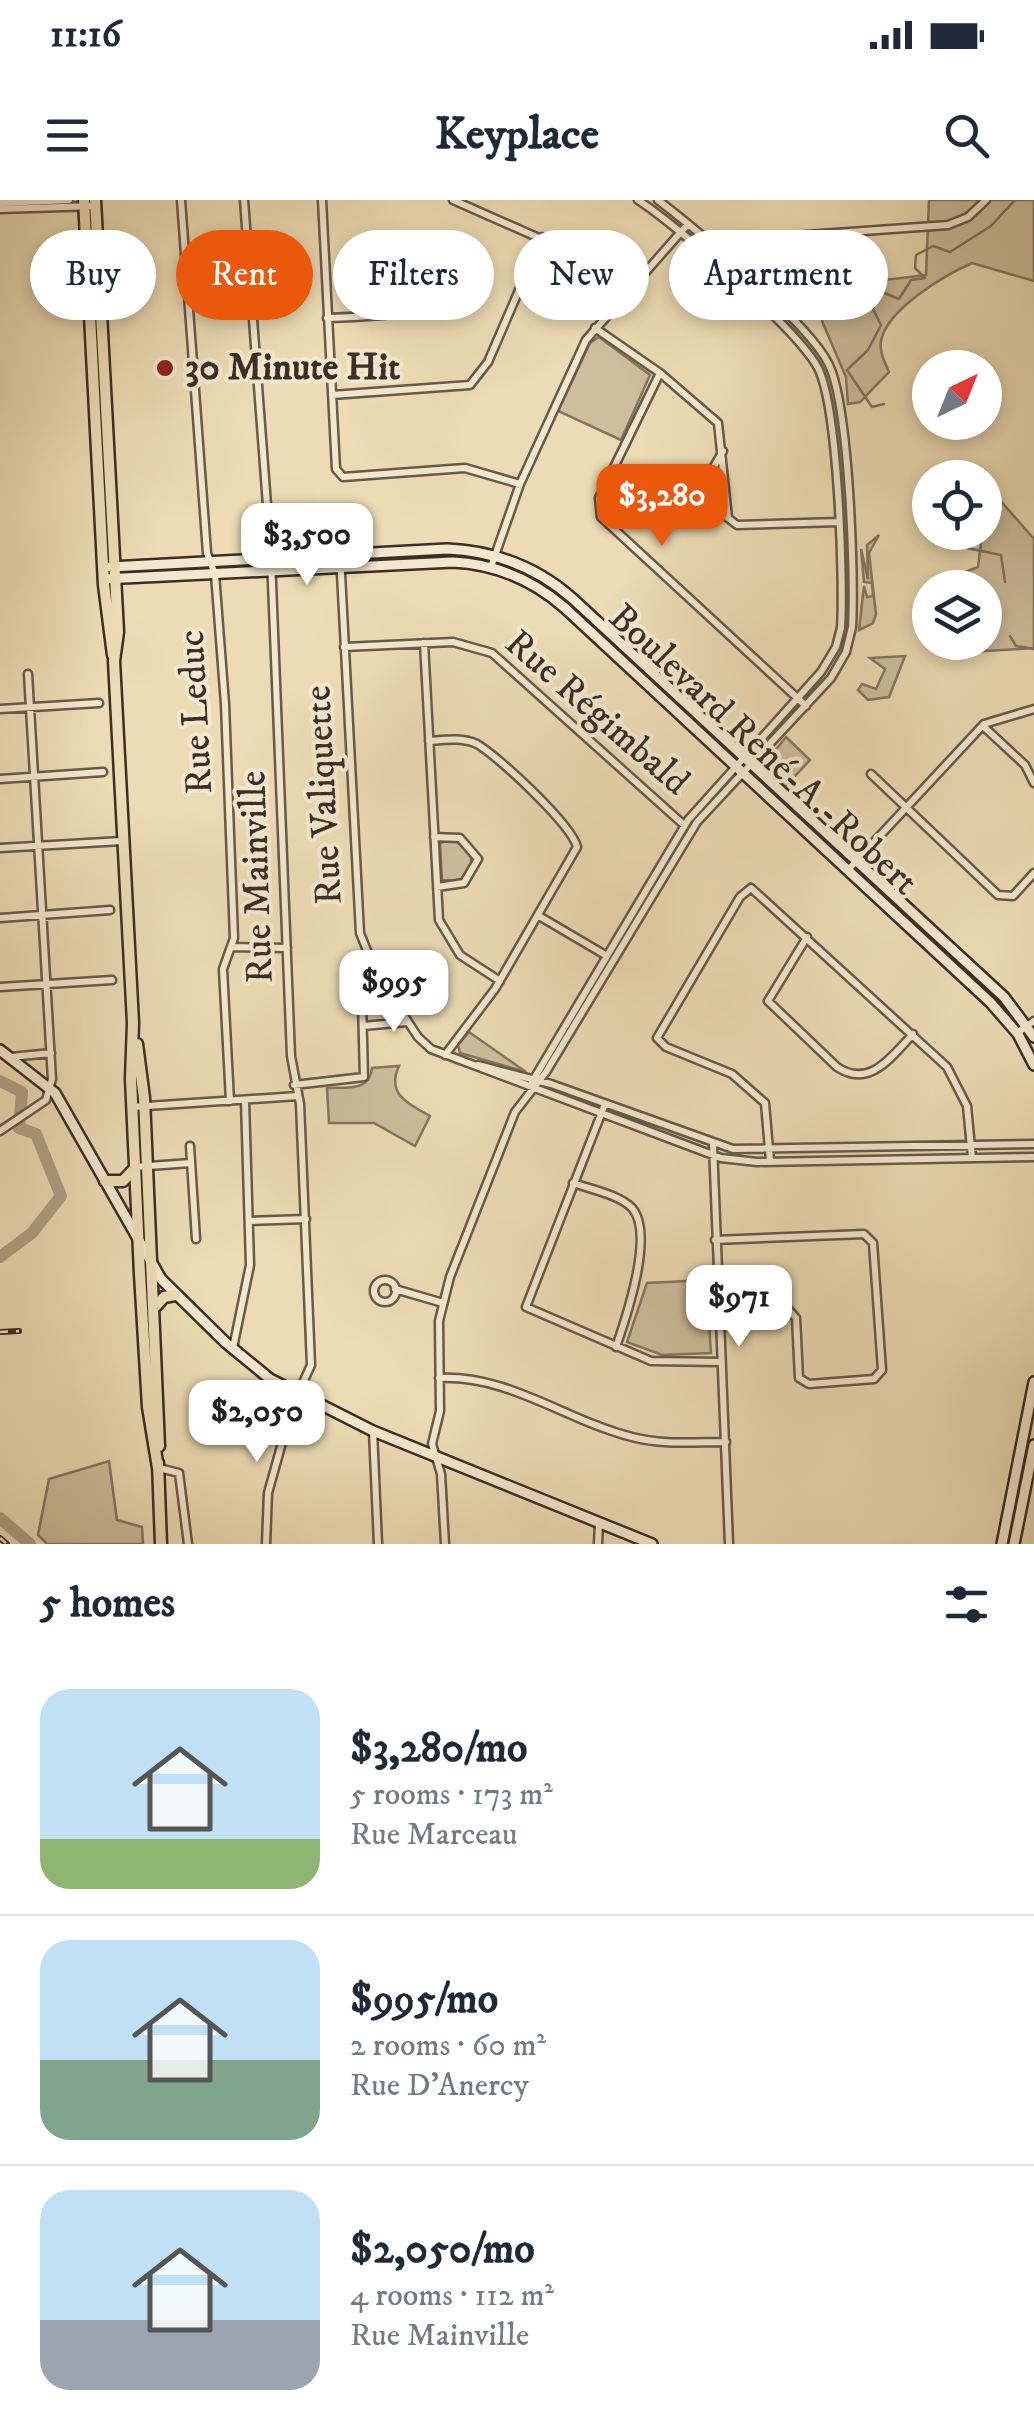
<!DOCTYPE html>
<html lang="en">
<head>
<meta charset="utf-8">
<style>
  body { margin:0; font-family:"IM FELL DW Pica",serif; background:#f2f2f3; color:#1f2937; height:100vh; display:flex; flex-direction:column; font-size:38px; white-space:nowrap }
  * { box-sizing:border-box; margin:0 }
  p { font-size:32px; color:#747a83 }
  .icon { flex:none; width:55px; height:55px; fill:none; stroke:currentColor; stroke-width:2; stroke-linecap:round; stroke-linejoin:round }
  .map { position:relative; height:1344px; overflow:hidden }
  .drawer { display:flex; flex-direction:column; background:#fff; flex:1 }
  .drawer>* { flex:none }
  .top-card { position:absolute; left:30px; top:30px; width:975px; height:90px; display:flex; gap:20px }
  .needle { width:65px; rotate:43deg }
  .fabs { position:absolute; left:912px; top:150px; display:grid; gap:20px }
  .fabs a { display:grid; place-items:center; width:90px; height:90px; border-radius:50%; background:#fff; box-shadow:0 5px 15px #0003; font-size:50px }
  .price { position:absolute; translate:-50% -85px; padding:0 22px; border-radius:20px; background:#fff; color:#222; font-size:32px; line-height:65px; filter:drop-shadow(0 2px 5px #0008) }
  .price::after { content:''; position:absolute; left:50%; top:60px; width:30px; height:22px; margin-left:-15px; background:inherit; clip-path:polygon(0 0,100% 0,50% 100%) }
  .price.current { background:#ea580c; color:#fff }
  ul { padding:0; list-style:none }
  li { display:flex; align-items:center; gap:30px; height:250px; padding:0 40px }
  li+li { border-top:2px solid #e0e1e3 }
  li span { display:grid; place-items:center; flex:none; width:280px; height:200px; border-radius:30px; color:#555 }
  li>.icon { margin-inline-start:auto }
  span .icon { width:120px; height:120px; fill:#fffc; stroke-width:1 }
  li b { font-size:42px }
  h2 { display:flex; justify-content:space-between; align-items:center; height:120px; padding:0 40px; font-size:42px }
  .tag { padding:0 35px; border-radius:45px; background:#fff; box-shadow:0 5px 15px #0003; font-size:35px; line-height:90px }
  .tag.current { background:#ea580c; color:#fff }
  .status { display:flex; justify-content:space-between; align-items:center; height:70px; padding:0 50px; background:#fff; direction:ltr }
  .status svg { height:28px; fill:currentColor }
  header { display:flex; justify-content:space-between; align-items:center; height:130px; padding:0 40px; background:#fff; font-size:45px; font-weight:700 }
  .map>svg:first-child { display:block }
</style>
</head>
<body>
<div class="status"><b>11:16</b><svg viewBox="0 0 49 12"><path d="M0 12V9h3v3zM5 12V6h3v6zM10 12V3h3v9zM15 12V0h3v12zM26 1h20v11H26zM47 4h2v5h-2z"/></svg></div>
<header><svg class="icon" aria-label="menu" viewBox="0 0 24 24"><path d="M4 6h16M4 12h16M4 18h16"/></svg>Keyplace<svg class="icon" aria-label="search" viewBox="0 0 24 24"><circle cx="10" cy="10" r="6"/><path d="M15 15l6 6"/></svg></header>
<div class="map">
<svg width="1034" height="1344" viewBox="0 0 1034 1344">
  <rect width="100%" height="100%" fill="#ecdbb4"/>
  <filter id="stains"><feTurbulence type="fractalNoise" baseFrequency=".002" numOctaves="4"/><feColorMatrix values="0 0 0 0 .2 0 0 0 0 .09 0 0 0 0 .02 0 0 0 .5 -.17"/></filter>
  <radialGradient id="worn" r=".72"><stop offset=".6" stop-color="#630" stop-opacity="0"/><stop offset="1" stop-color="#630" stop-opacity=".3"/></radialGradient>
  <path fill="#cebe9c" stroke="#857662" stroke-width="2.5" d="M929,0h105v81l-62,-18c-27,12 -85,46 -91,78 -2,10 4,22 8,31l-29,30 -12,2 -2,-27 -24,-56 6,-34 98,-12z
    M599,137l51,38 -29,65 -63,-29 32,-68z
    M999,299l35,40v109l-94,6 4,-11 41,-1v-54l-42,-1 -2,-6 37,-14 7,-56z
    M879,335l-10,18 7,61 -3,9 -14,7 5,-44 3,11 6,-1 -1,-13 -8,-1 -3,-33 7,30 -1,-34z
    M905,456l-16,41 -21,3 -10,-10 4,-6 14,5 9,-20 -15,-11z
    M786,537l24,23 -25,27 -21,-23z
    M444,641h12l15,14v9l-11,17 -18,-1 -2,-36z
    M469,832l57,40 -66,-19 -2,-8z
    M399,866c-13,28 9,38 31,50l-15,30 -41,-23h-45l-2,-35c19,-1 43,4 45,-20z
    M706,1080l5,73 -49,2 -35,-13 20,-59z
    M109,1261l8,59 25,7 1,17h-96l-9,-9 11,-56z"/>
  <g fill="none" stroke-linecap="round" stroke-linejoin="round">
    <path stroke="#82725f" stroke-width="2.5" d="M884,204l-12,3 -25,-37 21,-20 13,-25 -10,-20 6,-15 22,9 12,-19 14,-2 -10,-10 1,-13 17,-9 17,6 41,-26 24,-26
      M953,332l4,14 44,9 4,27
      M1010,436l6,10 18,3"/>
    <path stroke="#b0a084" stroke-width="12" d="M0,881l22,11 -3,36 17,6 25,62 -29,37 -32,24
      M0,1318l30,26"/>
    <defs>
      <path id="street" d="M181,0l26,353 8,21 10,130 9,234 -11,31 7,132
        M244,0l27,358 20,498 9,48 11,261 -19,42 -24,86 -2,51
        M322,0l14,269 7,8 122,-9 55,16
        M453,0l138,61 38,29
        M0,3l69,-3
        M0,9l95,-3
        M726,75l39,-37 183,-13 20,-8 18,-17
        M327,118c35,-1 70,-3 105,-10l4,-18 -8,-14 -14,-3 -9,12 3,27
        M595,128l65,45 58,50 10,95 9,7 101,-3
        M660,173l-61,125 2,19 205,189
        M332,195l138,-10 18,-23 54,-125
        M723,251l-18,31 -1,13 24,23
        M340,355l20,378 16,40 42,64 13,12 290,109 36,4 277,-5
        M491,367l29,-83 66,-144 101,-115
        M424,443l15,277 21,35 40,26
        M344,447l109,-5 39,11 192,172
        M0,509l99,-6
        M983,526l42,39 9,18
        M429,541c15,-1 33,-4 48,3 21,12 95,81 100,103l-82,142 -50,66
        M871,574l127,121 15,1 21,-23
        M0,579l103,-7
        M434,637l26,1 18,21 -14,24 -27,4
        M0,648l122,-7
        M848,670l136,-146 50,-15
        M539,716l68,40
        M0,718l110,-8
        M807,737l-39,64 69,66c33,22 55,-11 76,-33
        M231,747l56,1
        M0,787l112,-7
        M363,826l44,-4
        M1017,833l17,-12
        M11,857l40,-4
        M478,865l73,19 182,65 301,-5
        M532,882l156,-262 133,-148 15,-25 5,-19c3,-48 -3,-221 -23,-260 -20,-38 -140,-142 -180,-168
        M294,885l70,-8 -3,-111 6,-10
        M605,904l-79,203 125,54 70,1
        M132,907l166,-11
        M0,931l46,-31 6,-21 -24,-405
        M713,945l16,399
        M190,946l6,93
        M770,961l-5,-58 -33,-29 -66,-27 -9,-9 83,-141 11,-9 196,179 20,39 5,52
        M135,967l56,-4
        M573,983c17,6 47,12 59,25 23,26 -6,110 -16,139
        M249,1021l57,-2
        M715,1040l149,-6 9,9 9,127 -8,9 -65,5 -10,-6 -3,-60 -8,-9 -69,3
        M374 1091a11 11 0 1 1 22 0a11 11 0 1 1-22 0Z
        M395,1089l48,14
        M233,1148l17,-83 -5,-164
        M439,1178c71,-3 126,42 193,59 30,8 62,5 94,5
        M373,1231l5,113
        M159,1268l20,5 9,71
        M445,1344l-4,-70 -9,-30 8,-33 -1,-90 11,-44 65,-165 31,-40 151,-250 134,-144 15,-26 6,-25c3,-50 -3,-225 -24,-264 -20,-40 -131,-133 -170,-163
        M598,1344l1,-21"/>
      <path id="secondary" d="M110,367l337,-18c48,2 90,18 126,50l431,398 30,40
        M104,379l349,-17c42,2 80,18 112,46l425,394 28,32 16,31
        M0,850l55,43 106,186 64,63 45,37 103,52 279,113
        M1002,1344l32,-162
        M1014,1344l20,-99"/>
      <path id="primary" d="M84,0l20,385 9,70
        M95,0l23,432 -4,29 19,362 -2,56 9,195 8,133 10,61
        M137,844l7,54 15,348
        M105,981h18l12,-13
        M156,1106l8,-9 11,-2
        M158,1263l3,81"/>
    </defs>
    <use href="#street" stroke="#68594a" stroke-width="11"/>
    <use href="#secondary" stroke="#3c2e27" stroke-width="14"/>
    <use href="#primary" stroke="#3c2e27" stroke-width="15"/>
    <use href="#street" stroke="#f3e8ce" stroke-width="6"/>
    <use href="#secondary" stroke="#f3e8ce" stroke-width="9"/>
    <use href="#primary" stroke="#ecdbb4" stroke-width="10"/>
    <defs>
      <path id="rail" d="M0,1132l19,-1
        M0,1338l7,6"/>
    </defs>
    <use href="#rail" stroke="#3c2e27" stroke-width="6"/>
    <use href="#rail" stroke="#f3e8ce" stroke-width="2.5" stroke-dasharray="8" stroke-linecap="butt"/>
  </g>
  <circle fill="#8f2418" stroke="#f3e8ce" stroke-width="4" cx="165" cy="168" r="10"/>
  <g text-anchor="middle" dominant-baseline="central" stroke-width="8" stroke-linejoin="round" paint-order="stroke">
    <g font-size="38" font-weight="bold" fill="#3c2e27" stroke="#f3e8ce" text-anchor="start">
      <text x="185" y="168">30 Minute Hit</text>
    </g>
    <g font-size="38" fill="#3c2e27" stroke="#f3e8ce">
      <text transform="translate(196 512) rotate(-93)">Rue Leduc</text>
      <text transform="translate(597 513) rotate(41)">Rue Régimbald</text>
      <text transform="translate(763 550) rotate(43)">Boulevard René-A.-Robert</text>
      <text transform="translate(324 595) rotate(-93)">Rue Valiquette</text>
      <text transform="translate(257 677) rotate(-92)">Rue Mainville</text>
    </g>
  </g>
  <rect width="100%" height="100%" filter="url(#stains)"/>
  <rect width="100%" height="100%" fill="url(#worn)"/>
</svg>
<div class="fabs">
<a><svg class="needle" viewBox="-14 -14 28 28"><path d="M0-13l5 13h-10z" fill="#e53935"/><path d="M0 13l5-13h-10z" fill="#747a83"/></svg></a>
<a><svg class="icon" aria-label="locate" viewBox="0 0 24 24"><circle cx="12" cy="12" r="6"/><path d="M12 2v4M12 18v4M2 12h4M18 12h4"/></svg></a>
<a><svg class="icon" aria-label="layers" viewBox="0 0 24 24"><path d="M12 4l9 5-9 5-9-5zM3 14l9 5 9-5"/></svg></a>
</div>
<b class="price current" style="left:662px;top:349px">$3,280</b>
<b class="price" style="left:307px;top:388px">$3,500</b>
<b class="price" style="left:394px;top:835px">$995</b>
<b class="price" style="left:739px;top:1150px">$971</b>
<b class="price" style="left:257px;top:1265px">$2,050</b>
<div class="top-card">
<a class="tag">Buy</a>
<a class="tag current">Rent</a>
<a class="tag">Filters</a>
<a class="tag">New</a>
<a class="tag">Apartment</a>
</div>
</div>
<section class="drawer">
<h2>5 homes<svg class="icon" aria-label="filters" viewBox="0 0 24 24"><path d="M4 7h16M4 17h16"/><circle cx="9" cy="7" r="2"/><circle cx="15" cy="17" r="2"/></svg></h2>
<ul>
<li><span style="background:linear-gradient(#bfe0f5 75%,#8fb573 0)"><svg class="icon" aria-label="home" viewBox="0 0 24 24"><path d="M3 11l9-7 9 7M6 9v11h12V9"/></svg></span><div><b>$3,280/mo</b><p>5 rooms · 173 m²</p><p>Rue Marceau</p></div></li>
<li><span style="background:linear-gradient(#bfe0f5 60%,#7fa58c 0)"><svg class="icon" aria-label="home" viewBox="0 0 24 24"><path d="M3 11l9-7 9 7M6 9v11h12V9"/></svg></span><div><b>$995/mo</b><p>2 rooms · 60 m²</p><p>Rue D'Anercy</p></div></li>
<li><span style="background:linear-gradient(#bfe0f5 65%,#9aa5b1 0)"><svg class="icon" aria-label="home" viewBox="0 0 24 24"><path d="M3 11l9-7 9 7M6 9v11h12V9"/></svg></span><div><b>$2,050/mo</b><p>4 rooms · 112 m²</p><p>Rue Mainville</p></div></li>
</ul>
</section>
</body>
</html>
